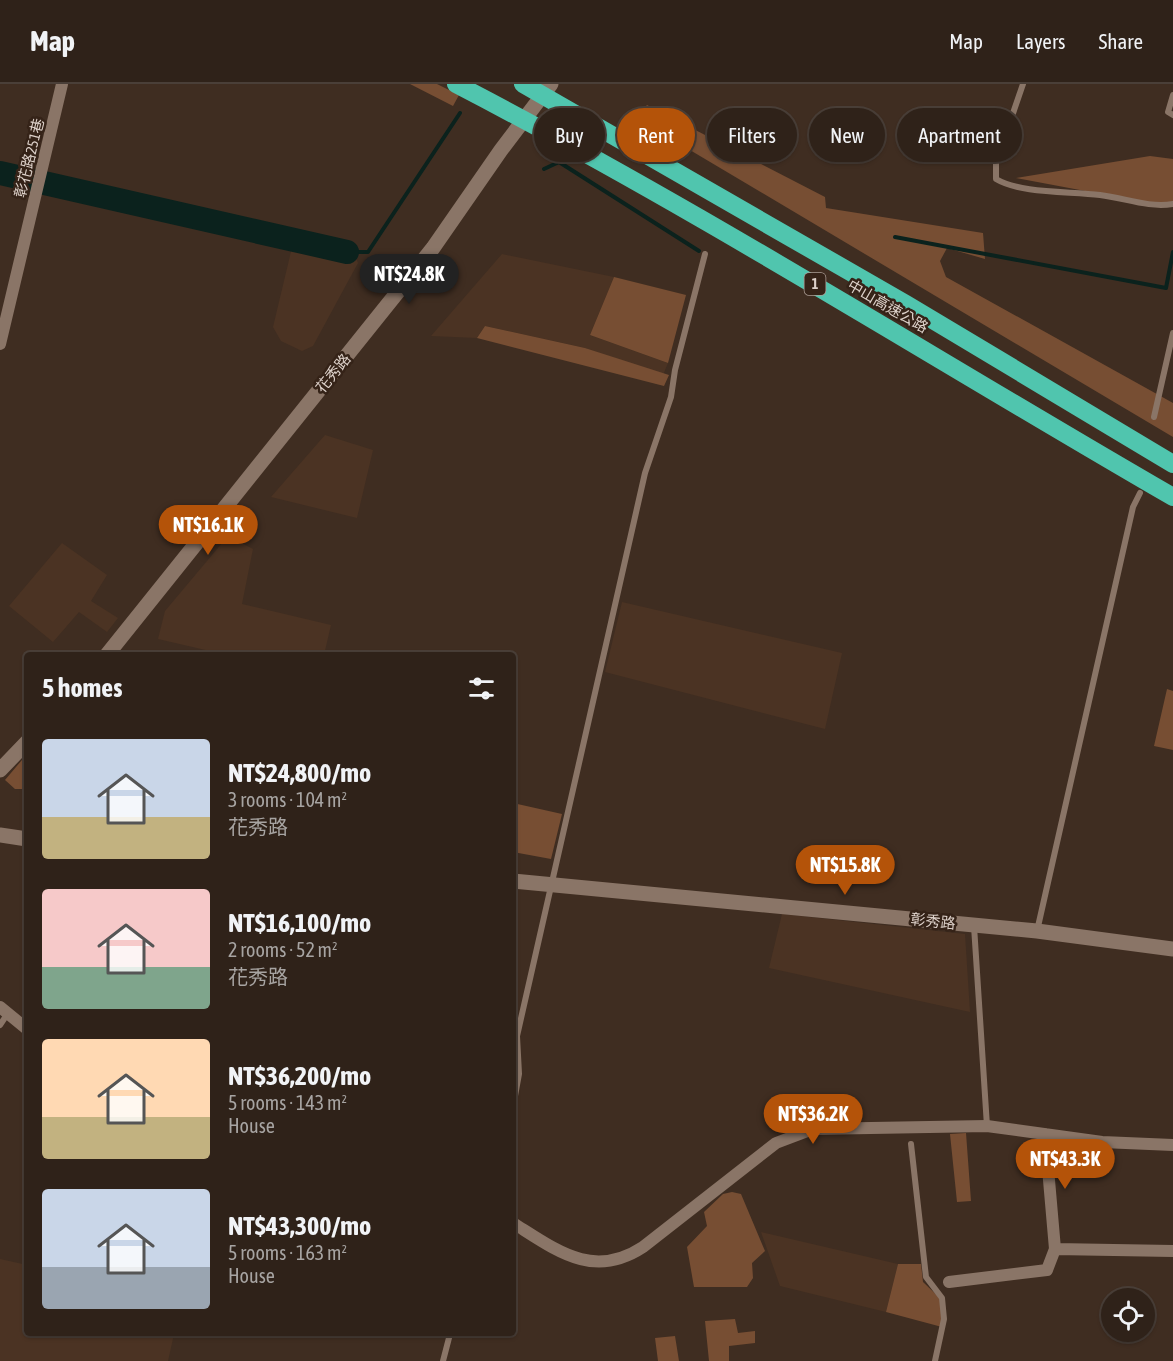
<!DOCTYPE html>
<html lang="en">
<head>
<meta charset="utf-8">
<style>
  body { margin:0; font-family:"Asap Condensed","Noto Sans TC",sans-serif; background:#372a22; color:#f1f3f6; height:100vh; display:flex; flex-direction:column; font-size:22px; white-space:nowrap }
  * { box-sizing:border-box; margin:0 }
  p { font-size:20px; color:#a7a4a2 }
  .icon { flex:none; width:33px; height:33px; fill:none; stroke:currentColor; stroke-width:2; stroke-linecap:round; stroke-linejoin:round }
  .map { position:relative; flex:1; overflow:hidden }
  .panel { position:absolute; left:24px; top:568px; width:492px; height:684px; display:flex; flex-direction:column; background:#2f2219; border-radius:6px; box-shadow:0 2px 4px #0004,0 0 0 2px #4a3f38 }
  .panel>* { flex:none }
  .top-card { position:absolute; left:534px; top:24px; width:549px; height:54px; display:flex; gap:12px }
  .fabs { position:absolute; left:1101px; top:1204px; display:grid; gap:12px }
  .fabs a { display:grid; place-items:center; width:54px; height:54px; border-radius:50%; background:#2f2219; box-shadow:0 2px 4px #0004,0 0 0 2px #4a3f38; font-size:30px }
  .price { position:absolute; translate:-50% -51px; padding:0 14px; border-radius:21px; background:#b45309; color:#fff; font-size:20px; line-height:39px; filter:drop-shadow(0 2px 3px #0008) }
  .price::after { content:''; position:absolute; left:50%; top:36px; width:18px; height:14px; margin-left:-9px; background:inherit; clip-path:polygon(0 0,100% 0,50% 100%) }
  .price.on { background:#222; color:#fff }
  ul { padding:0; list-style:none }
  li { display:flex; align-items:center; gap:18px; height:150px; padding:0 18px }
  li span { display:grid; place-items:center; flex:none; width:168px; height:120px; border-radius:6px; color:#555 }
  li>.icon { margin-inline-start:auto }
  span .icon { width:72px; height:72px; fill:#fffc; stroke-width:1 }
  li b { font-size:26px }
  h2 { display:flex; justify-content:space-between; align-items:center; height:72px; padding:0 18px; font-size:26px }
  .tag { padding:0 21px; border-radius:27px; background:#2f2219; box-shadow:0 2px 4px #0004,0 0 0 2px #4a3f38; font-size:21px; line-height:54px }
  .tag.on { background:#b45309; color:#fff }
  header { display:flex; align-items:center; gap:36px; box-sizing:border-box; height:84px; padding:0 30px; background:#2f2219; border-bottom:2px solid #4a3f38 }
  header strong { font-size:28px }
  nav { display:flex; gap:33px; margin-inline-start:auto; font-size:21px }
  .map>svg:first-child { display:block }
</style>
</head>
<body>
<header>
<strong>Map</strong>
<nav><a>Map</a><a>Layers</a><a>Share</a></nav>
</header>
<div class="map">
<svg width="1173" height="1277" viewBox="0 0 1173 1277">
  <rect width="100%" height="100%" fill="#3f2d21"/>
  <path fill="#4b3323" d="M294,155l60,13 4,11 -45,83 -11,5 -21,-10 -8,-14z
    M502,170l112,23 -24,58 78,28 -5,12 -78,-27 -100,-22 -8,12 -46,-2z
    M325,351l48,15 -16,68 -86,-21z
    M228,452l25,13 -11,55 89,21 -7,30h-97l-69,-16 7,-28z
    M62,459l45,32 -16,26 27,17 -11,14 -28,-20 -26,30 -44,-36z
    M622,518l220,51 -17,76 -220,-57z
    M782,830l183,20 5,78 -201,-44z
    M761,1148l137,32 -12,48 -106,-26z
    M0,1175l27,6v69h147l-6,27h-168z"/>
  <path fill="#774e33" d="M410,0h27l22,11 -6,11z
    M647,21l178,92 1,11 157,25 2,26 -38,-11 -7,13 6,16 227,126v34l-537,-319z
    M1150,72l23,3v46l-8,1 -149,-28z
    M614,193l72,18 -18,68 -78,-28z
    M485,242l100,22 84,27 -5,11 -187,-48z
    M1167,605l6,2v59l-19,-4z
    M27,670v35h-12l-10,-9z
    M513,719l49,11 -11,45 -38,-7z
    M966,1049l5,68 -14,1 -7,-68z
    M732,1108l9,2 24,57 -13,12 1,15 -6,9h-53l-7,-40 20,-21 -3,-14 19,-18z
    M898,1180h23l2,18 22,21 -3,24 -56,-15z
    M735,1235l3,14 17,-2v12l-26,3v15h-20l-4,-40z
    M675,1252l4,25h-21l-3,-23z"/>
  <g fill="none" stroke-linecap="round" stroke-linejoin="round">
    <path stroke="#0b221d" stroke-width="4" d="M544,85l15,-7 140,89
      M895,153l271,51 7,-36
      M347,168h21l92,-139"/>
    <path stroke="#0b221d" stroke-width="24" d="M0,89l347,79"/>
    <path stroke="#8a7567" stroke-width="6" d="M1023,0l-27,79v16c25,15 74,12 104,16 25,3 48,13 73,9
      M1173,11l-5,17 5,3
      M1154,333l19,-84
      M974,842l13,200
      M1037,847l96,-424 7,-14
      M0,941l8,-12
      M513,1023l6,-33 -2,-38 128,-563 26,-76 4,-27 30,-116
      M911,1060l15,133 16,21 2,21 -9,42
      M443,1277l7,-27"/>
    <path stroke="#8a7567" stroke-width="12" d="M0,260l62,-260
      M0,923l27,22
      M1045,1050l10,115
      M513,1139c43,27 80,57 130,24l133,-104 37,-14 174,-3 115,16 71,3
      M949,1198l98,-12 8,-21 118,2"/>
    <path stroke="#8a7567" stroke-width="15" d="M106,572l327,-408 68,-98 50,-66
      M0,686l27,-28
      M0,751l27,4
      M513,797l524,50 136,18"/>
    <path stroke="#50c5ae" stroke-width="18" d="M456,0c245,127 478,275 717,413
      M523,0l383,220 267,160"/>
  </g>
  <g text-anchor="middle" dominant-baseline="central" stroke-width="5" stroke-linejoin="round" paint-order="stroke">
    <rect fill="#352318" stroke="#ab9d95" stroke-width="1.5" x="804.5" y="189" width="21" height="22" rx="4.5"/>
    <g font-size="14" font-weight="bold" fill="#ddd1ca">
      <text x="815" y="200">1</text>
    </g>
    <g font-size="15" fill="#ddd1ca" stroke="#352318">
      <text transform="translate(29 74) rotate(-76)">彰花路251巷</text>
      <text transform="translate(888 222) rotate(30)">中山高速公路</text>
      <text transform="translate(333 289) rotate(-51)">花秀路</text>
      <text transform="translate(933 837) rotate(6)">彰秀路</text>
    </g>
  </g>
</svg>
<div class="fabs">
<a><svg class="icon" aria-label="locate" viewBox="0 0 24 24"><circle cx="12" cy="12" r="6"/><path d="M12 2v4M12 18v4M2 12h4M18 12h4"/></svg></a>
</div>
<b class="price on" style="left:409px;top:221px">NT$24.8K</b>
<b class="price" style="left:208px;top:472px">NT$16.1K</b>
<b class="price" style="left:845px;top:812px">NT$15.8K</b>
<b class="price" style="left:813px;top:1061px">NT$36.2K</b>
<b class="price" style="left:1065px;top:1106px">NT$43.3K</b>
<div class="top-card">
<a class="tag">Buy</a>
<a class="tag on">Rent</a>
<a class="tag">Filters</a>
<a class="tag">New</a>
<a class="tag">Apartment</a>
</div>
<section class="panel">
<h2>5 homes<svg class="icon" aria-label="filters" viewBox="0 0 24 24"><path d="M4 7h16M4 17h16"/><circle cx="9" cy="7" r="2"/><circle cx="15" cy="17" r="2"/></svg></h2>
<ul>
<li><span style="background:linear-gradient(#c9d6e8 65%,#c2b280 0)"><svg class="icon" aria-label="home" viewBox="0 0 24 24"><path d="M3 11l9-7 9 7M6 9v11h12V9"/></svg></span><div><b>NT$24,800/mo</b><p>3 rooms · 104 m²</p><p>花秀路</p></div></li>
<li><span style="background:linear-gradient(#f6c9c9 65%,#7fa58c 0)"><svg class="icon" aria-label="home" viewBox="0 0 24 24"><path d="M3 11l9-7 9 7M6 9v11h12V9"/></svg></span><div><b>NT$16,100/mo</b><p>2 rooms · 52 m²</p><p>花秀路</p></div></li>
<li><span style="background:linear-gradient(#ffd9b3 65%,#c2b280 0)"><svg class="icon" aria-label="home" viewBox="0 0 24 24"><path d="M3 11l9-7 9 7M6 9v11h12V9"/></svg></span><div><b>NT$36,200/mo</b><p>5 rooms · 143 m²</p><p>House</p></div></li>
<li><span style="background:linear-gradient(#c9d6e8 65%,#9aa5b1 0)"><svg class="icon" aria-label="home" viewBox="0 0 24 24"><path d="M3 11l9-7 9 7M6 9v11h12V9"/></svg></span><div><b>NT$43,300/mo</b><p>5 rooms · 163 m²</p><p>House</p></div></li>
</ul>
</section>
</div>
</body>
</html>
